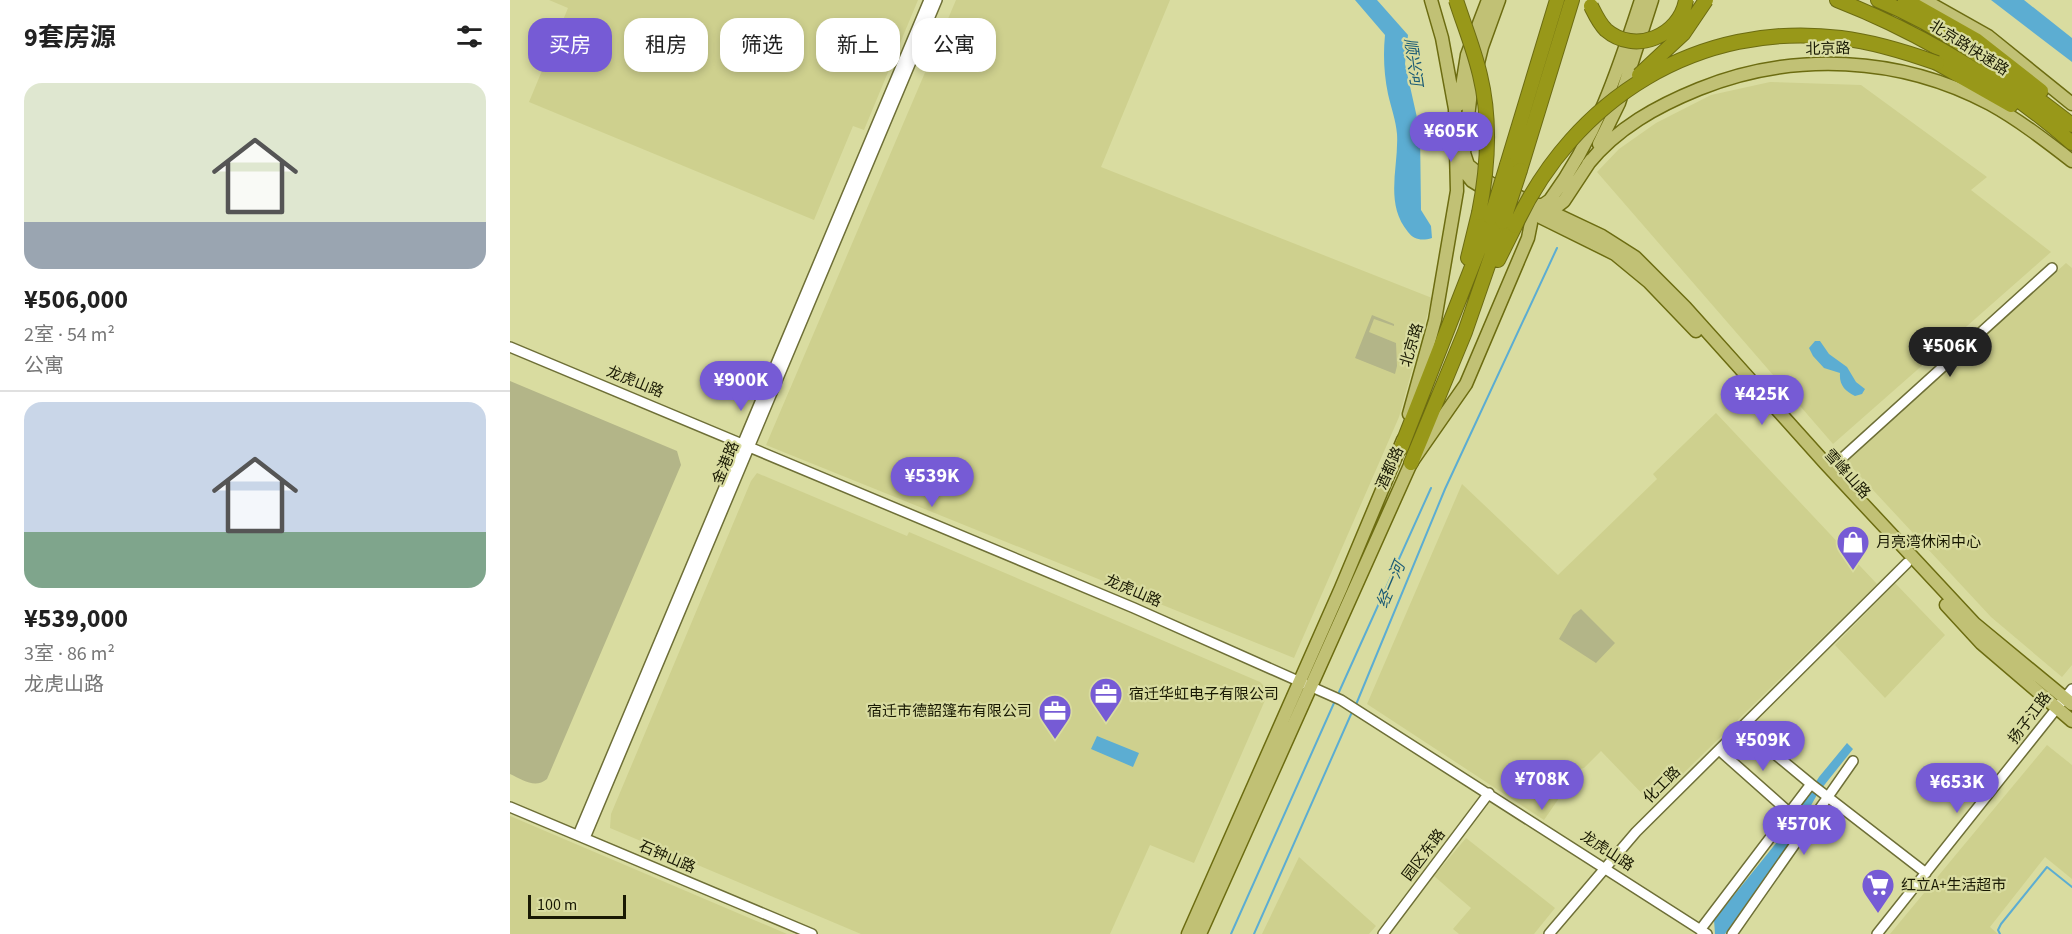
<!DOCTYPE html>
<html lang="zh">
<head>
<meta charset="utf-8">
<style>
  body { margin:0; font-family:"Source Sans 3","Noto Sans SC",sans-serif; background:#f2f2f2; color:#222; height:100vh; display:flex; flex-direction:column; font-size:22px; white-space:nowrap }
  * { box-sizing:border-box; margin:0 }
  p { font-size:20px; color:#767676 }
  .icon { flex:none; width:33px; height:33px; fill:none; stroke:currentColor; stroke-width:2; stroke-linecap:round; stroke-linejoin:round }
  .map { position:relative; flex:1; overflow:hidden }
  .drawer { display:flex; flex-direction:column; background:#fff; width:510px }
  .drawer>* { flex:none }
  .guide { position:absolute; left:18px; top:18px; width:570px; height:54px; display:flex; gap:12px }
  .scale { position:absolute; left:18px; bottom:15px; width:98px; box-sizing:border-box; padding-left:6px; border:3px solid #191903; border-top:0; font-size:16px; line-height:21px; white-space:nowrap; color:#191903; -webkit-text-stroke:4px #d9dca0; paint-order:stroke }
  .price { position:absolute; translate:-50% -51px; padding:0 14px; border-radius:21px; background:#765bd5; color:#fff; font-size:20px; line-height:39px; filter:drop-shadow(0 2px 3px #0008) }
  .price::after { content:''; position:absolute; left:50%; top:36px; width:18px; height:14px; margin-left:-9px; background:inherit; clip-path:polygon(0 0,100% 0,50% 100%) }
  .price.current { background:#222; color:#fff }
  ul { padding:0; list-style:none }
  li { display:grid; align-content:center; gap:12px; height:318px; padding:0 24px }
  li+li { border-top:2px solid #e0e0e0 }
  li span { display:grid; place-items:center; height:186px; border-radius:18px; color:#555 }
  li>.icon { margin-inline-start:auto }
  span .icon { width:108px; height:108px; fill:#fffc; stroke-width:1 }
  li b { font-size:26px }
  h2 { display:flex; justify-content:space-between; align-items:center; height:72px; padding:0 24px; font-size:26px }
  .pill { padding:0 21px; border-radius:18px; background:#fff; box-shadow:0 3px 9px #0003; font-size:21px; line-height:54px }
  .pill.current { background:#765bd5; color:#fff }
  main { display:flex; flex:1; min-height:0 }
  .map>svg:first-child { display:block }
</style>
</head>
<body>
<main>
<section class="drawer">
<h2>9套房源<svg class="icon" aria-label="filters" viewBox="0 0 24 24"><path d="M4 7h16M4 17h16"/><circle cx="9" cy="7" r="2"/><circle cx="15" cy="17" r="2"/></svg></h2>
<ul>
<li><span style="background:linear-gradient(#dfe7d0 75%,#9aa5b1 0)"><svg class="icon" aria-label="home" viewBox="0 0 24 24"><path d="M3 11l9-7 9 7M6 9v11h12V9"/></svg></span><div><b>¥506,000</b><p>2室 · 54 m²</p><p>公寓</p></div></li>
<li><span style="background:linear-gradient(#c9d6e8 70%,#7fa58c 0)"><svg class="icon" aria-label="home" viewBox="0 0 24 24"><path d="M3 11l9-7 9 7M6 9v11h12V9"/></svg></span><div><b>¥539,000</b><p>3室 · 86 m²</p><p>龙虎山路</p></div></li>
</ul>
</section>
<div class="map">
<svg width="1562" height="934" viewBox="0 0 1562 934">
  <rect width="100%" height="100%" fill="#d9dca0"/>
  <path fill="#ced08e" d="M39,0h369l-54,130 -11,-4 -39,94 -285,-118 39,-94z
    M446,0h214l-69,167 331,131 -33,119 -105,241 -528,-213z
    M1260,82l91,3 126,92 -16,13 80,62 -218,192 -236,-272 22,-23 37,-26 55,-28z
    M1556,263l6,5v397l-10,12 -71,-60 -144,-155z
    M1206,413l161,171 -225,220 -51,-53 -17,17 -5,1 -35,51 -177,-116 95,-220 96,91 99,-96 -4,-5z
    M247,473l150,63 2,-4 351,150 5,5 1,11 -72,165 -44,-18 -40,89h-249l-251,-106 1,-14 140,-333z
    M1385,583l50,52 -60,63 -50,-53z
    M1537,745l25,20v114l-27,-22 -55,70 8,7h-108z
    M0,816l277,118h-277z
    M956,838l89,70 -21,26h-75l-6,-5 18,-21 -37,-32z
    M789,857l77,69 -7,8h-107z"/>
  <path fill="#b3b588" d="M862,315l22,9v2l-20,-7 -5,13 27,11 1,23 -2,8 -40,-16z
    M0,381l167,70 4,14 -134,314c-12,10 -24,1 -37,-5z
    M1071,609l34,34 -19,20 -37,-24 14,-24z"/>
  <path fill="#5cadd2" d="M845,0h22l31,35 -3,29 15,67 1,79 10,16 1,12c-10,3 -18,2 -24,-6 -24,-29 -9,-65 -11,-98 -1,-13 -6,-27 -9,-40 -4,-20 -5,-39 -3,-59z
    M1481,0h33l48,38v24z
    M1305,341h5l9,13 18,13 9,15 9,7 -3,5 -7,2c-10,-5 -16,-11 -15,-23l-16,-5 -11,-12 -4,-8z
    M587,736l42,17 -6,14 -42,-18z
    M1337,743l6,6 -35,44 -28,50 -65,91h-10l-1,-14 67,-83 38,-60z"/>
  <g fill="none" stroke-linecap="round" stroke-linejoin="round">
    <path stroke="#5cadd2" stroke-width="2" d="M829,692l92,-204
      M845,707l90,-218 112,-241
      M721,934l103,-231
      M744,934l98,-222
      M1490,934l-2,-4 3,-6 46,-57 25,20"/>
    <defs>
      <path id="minor" d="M0,347l624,261 207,92 366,234
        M1320,469l222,-201
        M1232,727l69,57 115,89
        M1209,750l71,63
        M0,807l302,127
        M68,835l351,-835
        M75,838l352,-838
        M1190,930l111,-146
        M873,934l106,-141
        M1039,934l87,-102 271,-269
        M1222,934l121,-173
        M1367,934l195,-245"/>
      <path id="major" d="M989,0l-17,47 -11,44 -7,62 4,12 22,18 112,53 33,21 50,50 140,156 150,161 97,80
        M1414,0l64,36 84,68
        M949,105l8,-50 21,-55
        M1089,144l20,-41 33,-103
        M947,162l15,19 18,11
        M1078,164c29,-36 69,-58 111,-75 94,-38 201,-33 291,15 29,16 56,37 82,57
        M1006,205l99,49 34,28 47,49
        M1024,205h9l7,-5c46,-63 67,-126 91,-200
        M1036,215l18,-14 27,-41
        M899,414l26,-94 22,-129 -2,-82 -13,-71 -11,-38
        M1436,605l35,38 91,78
        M678,934l153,-346 62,-148
        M690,934l211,-471 55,-79 62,-146 3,-15 -4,-12"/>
      <path id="highway" d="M1327,0c87,34 165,82 235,143
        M1368,0c75,31 131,77 194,125
        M1395,0l71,40 65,51
        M1427,63l74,42
        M997,165l50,-165
        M1010,170l52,-170
        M958,258l11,-45
        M988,260l17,-34
        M891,448l90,-230
        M901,463l54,-131 38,-110"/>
    </defs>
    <use href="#minor" stroke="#6e6f37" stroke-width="12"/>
    <use href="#major" stroke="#6c6c11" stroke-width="15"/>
    <use href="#highway" stroke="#6c6c11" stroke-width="16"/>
    <use href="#minor" stroke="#fff" stroke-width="9"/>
    <use href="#major" stroke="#c1c175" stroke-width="12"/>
    <use href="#highway" stroke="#989819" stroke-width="14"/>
    <defs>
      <path id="highway-bridge" d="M946,0c8,25 18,49 24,75 11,45 8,93 -1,138
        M1081,6c4,8 8,17 15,24 29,25 74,6 80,-30
        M1129,75l44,-41 23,-34
        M981,218l16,-53
        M993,222l17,-52
        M1005,226c59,-127 183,-206 326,-188 33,4 65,14 96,25"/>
    </defs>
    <use href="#highway-bridge" stroke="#6c6c11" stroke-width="16" stroke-linecap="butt"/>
    <use href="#highway-bridge" stroke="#989819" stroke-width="14"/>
  </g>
  <defs>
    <symbol id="shop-pin" viewBox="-11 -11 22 30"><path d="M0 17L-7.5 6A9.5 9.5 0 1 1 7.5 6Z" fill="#765bd5" stroke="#d9dca0"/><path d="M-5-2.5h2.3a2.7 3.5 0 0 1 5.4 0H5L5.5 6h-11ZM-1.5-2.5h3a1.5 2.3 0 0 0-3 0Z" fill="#fff"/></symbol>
    <symbol id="office-pin" viewBox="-11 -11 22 30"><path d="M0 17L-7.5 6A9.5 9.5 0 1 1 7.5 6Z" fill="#765bd5" stroke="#d9dca0"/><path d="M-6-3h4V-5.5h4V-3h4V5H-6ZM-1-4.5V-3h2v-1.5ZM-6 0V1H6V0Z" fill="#fff"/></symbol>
    <symbol id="supermarket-pin" viewBox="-11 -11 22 30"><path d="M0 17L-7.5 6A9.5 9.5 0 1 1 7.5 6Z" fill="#765bd5" stroke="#d9dca0"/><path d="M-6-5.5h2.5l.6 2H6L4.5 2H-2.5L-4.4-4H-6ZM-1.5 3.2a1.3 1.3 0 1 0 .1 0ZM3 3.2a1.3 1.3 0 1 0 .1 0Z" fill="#fff"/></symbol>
  </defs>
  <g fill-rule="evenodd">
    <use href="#shop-pin" x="1324" y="523" width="38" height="52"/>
    <use href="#office-pin" x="577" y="675" width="38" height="52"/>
    <use href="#office-pin" x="526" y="692" width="38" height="52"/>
    <use href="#supermarket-pin" x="1349" y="866" width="38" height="52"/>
  </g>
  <g text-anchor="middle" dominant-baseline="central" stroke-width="4.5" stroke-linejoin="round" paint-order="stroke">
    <g font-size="15" fill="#191903" stroke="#d9dca0">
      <text transform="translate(1459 48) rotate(32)">北京路快速路</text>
      <text transform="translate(1318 49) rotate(-1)">北京路</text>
      <text transform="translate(902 345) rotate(-73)">北京路</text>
      <text transform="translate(125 382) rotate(22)">龙虎山路</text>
      <text transform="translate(216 463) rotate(-67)">金港路</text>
      <text transform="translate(880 468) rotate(-66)">酒都路</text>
      <text transform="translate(1337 474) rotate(48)">雪峰山路</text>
      <text transform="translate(623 591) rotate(23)">龙虎山路</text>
      <text transform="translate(1520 718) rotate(-53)">扬子江路</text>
      <text transform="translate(1152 785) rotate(-45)">化工路</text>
      <text transform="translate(1097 851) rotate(33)">龙虎山路</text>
      <text transform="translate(914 855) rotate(-53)">园区东路</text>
      <text transform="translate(157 857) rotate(23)">石钟山路</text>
    </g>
    <g font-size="15" fill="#191903" stroke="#d9dca0" text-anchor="start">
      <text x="1366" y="542">月亮湾休闲中心</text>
      <text x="619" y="694">宿迁华虹电子有限公司</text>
      <text x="522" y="711" text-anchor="end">宿迁市德韶篷布有限公司</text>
      <text x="1391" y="885">红立A+生活超市</text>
    </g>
    <g font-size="16" font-style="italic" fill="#1b5b75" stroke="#d9dca0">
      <text transform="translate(903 62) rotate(82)">顺兴河</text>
      <text transform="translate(881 585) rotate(-67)">经一河</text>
    </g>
  </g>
</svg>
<div class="scale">100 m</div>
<b class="price" style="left:941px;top:163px">¥605K</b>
<b class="price current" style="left:1440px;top:378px">¥506K</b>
<b class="price" style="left:231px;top:412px">¥900K</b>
<b class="price" style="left:1252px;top:426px">¥425K</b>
<b class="price" style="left:422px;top:508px">¥539K</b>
<b class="price" style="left:1253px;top:772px">¥509K</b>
<b class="price" style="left:1032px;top:811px">¥708K</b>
<b class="price" style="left:1447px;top:814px">¥653K</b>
<b class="price" style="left:1294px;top:856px">¥570K</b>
<div class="guide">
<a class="pill current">买房</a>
<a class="pill">租房</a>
<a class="pill">筛选</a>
<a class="pill">新上</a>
<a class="pill">公寓</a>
</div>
</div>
</main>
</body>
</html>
